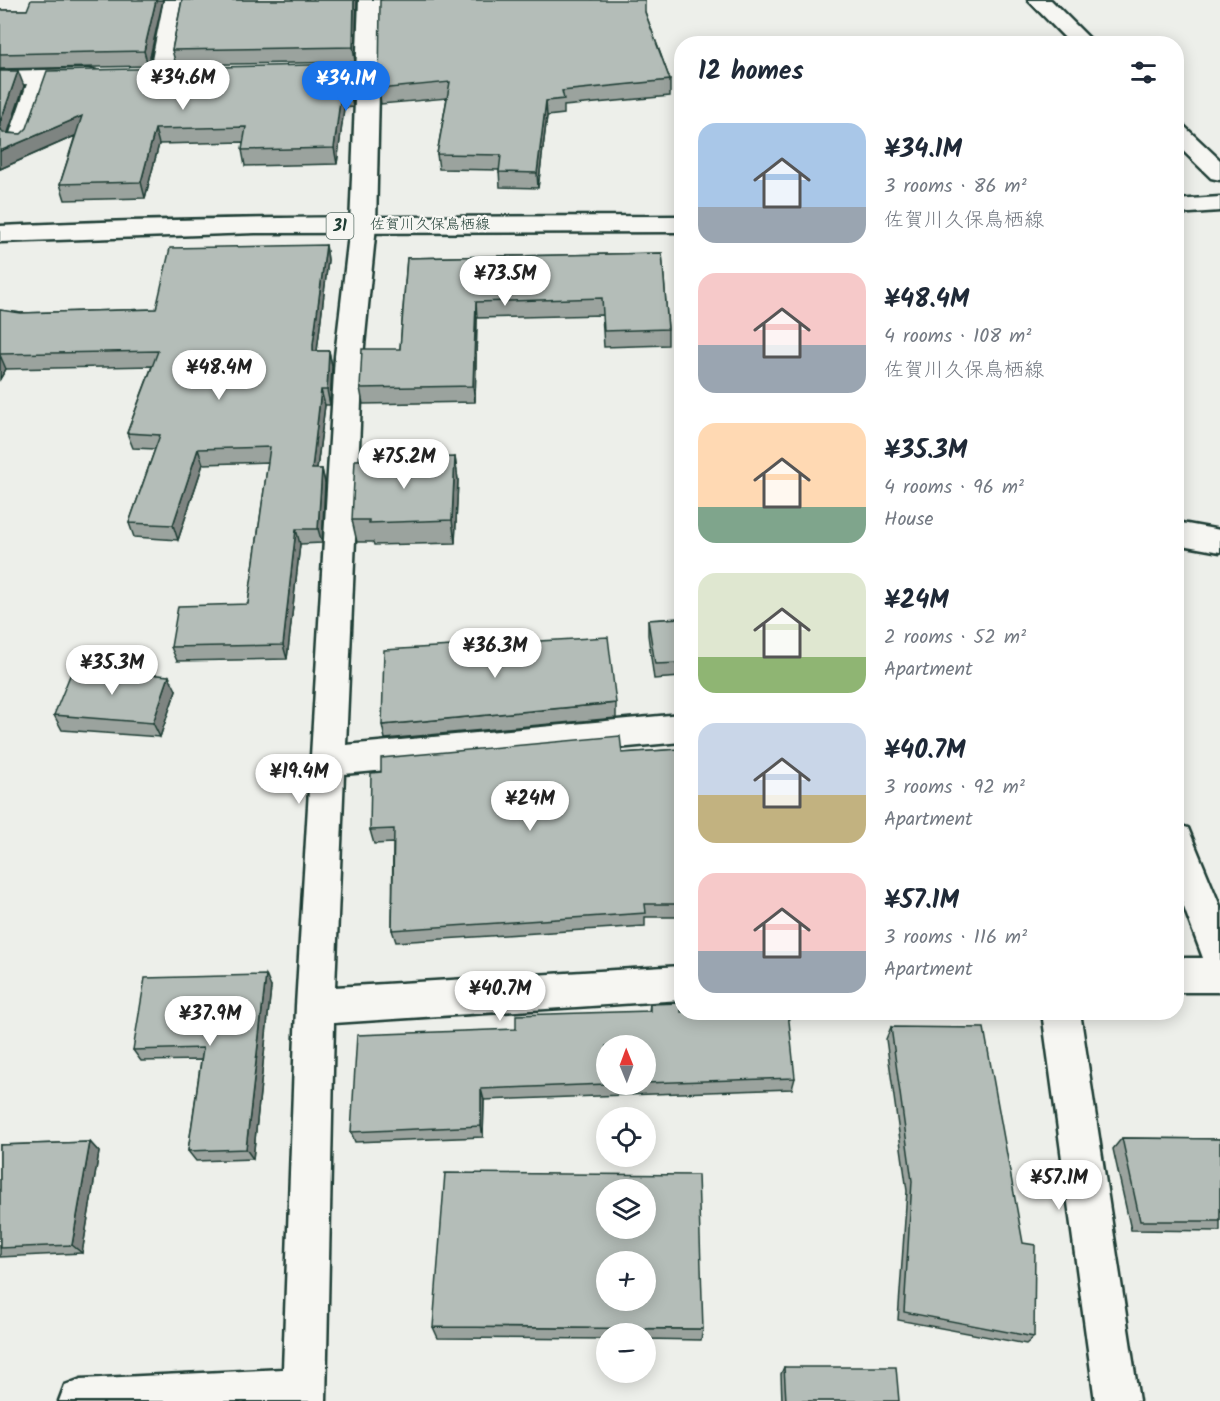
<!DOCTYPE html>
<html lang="en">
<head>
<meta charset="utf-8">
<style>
  body { margin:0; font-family:Kalam,"Klee One",sans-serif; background:#f2f2f3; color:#1f2937; height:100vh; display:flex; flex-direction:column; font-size:22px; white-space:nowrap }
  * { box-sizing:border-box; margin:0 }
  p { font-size:20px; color:#747a83 }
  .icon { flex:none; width:33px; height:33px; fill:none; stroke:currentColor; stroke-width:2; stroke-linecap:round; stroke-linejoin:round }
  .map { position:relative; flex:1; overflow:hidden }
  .sheet { position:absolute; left:674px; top:36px; width:510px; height:984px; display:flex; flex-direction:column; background:#fff; border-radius:24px; box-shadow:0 3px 15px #0003 }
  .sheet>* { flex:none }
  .needle { width:39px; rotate:359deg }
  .tools { position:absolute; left:596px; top:1035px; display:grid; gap:12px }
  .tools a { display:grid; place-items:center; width:60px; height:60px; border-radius:50%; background:#fff; box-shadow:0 3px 15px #0003; font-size:30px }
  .price { position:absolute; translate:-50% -51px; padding:0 14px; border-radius:21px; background:#fff; color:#222; font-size:20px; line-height:39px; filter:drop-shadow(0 2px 3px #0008) }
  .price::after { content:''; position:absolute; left:50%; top:36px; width:18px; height:14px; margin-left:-9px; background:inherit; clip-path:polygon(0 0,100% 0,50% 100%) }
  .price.current { background:#1a73e8; color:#fff }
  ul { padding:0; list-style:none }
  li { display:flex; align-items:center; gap:18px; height:150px; padding:0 24px }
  li span { display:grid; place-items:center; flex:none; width:168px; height:120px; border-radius:18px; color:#555 }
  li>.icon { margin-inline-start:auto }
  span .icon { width:72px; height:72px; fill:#fffc; stroke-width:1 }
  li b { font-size:26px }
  h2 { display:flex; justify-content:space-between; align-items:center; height:72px; padding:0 24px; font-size:26px }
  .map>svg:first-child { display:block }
</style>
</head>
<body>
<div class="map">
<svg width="1220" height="1401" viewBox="0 0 1220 1401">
  <rect width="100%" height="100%" fill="#edefea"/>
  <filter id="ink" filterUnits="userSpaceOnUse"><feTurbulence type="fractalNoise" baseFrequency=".0167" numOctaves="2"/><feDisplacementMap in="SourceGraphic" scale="12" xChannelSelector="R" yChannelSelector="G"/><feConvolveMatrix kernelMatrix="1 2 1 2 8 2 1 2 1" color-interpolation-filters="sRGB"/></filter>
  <g filter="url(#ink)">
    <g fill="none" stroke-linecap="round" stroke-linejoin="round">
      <defs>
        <path id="minor" d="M164,0h22l-15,75 -3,5h-16l-3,-5z
          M359,0h22l-5,226 -13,130 -17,389 335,-31v28l-337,32 -9,213 346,-21v34l-347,23 -8,378h-267l6,-16 16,-6 202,-10 13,-363 39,-650 15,-130z
          M88,69l8,2 3,5 -3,5 -46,3 -19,58 -4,5h-16l-4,-5 20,-58 -27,1v-14z
          M1176,522l44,8v22l-44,-8z
          M1176,824l12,4 32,78v86h-44v-34h27l-27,-72z
          M1042,1012h38l59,389h-44z"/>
        <path id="secondary" d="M1028,0h23l44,44h-24z
          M1176,124l8,2 36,34v20l-9,-2 -35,-34z"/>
        <path id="primary" d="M1220,197v14l-44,3v-14z
          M681,216v16l-426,1 -255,9v-16c227,-11 454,-9 681,-10z"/>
      </defs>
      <use href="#minor" stroke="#1f3d34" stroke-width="5"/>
      <use href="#secondary" stroke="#1f3d34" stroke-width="5"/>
      <use href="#primary" stroke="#1f3d34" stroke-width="5"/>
      <use href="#minor" fill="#f6f6f2" fill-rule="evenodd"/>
      <use href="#secondary" fill="#f6f6f2" fill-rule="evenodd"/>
      <use href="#primary" fill="#f6f6f2" fill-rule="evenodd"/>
    </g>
    <path fill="#9ba39e" stroke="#1f3d34" stroke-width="1.5" fill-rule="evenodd" d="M163,0l-15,66 -148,3v-59h27z
      M182,0h175l-2,62 -179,3 -4,-15z
      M645,12l25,68v16l-106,10v8l-17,2 -9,72 -38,-1 -1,-17 -60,-1 -2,-15 10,-56 -66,6 -2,-15z
      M351,64l3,15 -1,28 -9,1 -7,56 -92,2 -3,-16 1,-8 -84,2 -14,54 -80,2 -5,-16 15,-48 -75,33v-98l24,15 -16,47 13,1z
      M326,245l2,15 -11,91h12l3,15 -2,39h-5l-8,64h5l3,14 -3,60 -22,1 -13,115 -110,2 -6,-14 77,-43 20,-142 -65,2 -25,76 -44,-3 -5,-14 26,-74 -22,-1 -6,-15 25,-67 -146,3 -6,10v-69l21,3 135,-4z
      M662,253l6,76v16l-64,2 -2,-32 -125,3 -2,84 -112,2 -3,-16 40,-39 7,-91z
      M455,457l3,23 -3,63 -81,2 -1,-3h-16l-5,-22z
      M681,618v59l-27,2 -6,-44v-15z
      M176,690l-16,47 -98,-7 -8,-15z
      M616,703v15l-231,21 -3,-14z
      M681,749v168h-36v9l-249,16 -4,-12 1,-87 -19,1 -4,-14 252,-77z
      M271,987l-18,172 -57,2 -8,-10 13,-91 -60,1 -8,-11z
      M650,1004l145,74 -3,11 -308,11 -1,37 -128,5 -4,-10 165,-103 133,-18zM645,1046v38h-39z
      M891,1027l143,310 -8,7 -128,-24 9,-129 -21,-152z
      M1122,1138l98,1v92l-89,-1 -18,-81z
      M90,1142l9,10 -17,101 -82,4v-112z
      M433,1327l270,2 -2,11 -56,-1v-5h-39v5l-168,-1z
      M784,1367l115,34h-117l-1,-27z"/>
    <path fill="#7e8481" stroke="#1f3d34" stroke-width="1.5" d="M156,0h7l-15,66 -4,-15z
      M354,0h3l-2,62 -2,-15z
      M351,64l3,15 -1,28 -3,-15z
      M18,71l6,15 -19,55 -5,-13v-5z
      M341,93l3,15 -7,56 -3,-16z
      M546,101l1,15 -9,72 -1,-15z
      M82,116l4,15 -86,38v-18z
      M155,129l4,15 -14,54 -4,-16z
      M326,245l2,15 -12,99 -3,-8v-7z
      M476,302l1,16 -2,84 -2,-16z
      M329,351l3,15 -2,39 -3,-15z
      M0,355l6,14 -6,10z
      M321,390l4,15 -10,79 -3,-15z
      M198,449l5,15 -25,76 -5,-15z
      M455,457l3,23 -3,63 -3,-23z
      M322,469l3,14 -3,60 -4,-14z
      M296,529l4,15 -13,115 -4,-14z
      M169,676l7,14 -16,47 -7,-14z
      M266,975l5,12 -18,172 -7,-10z
      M481,1089l3,11 -1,37 -2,-11z
      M90,1142l9,10 -17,101 -10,-8z"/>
    <path fill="#b4bdb8" stroke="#1f3d34" stroke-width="1.5" fill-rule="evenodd" d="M31,0h125l-12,51 -144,3v-44h27z
      M182,0h172l-1,47 -181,3z
      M380,0h265v12l25,68 -108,11 2,8 -18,2 -9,72 -38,-1 2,-17 -64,-1 13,-72 -71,7z
      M351,64l-1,28 -9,1 -7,55 -92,2 4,-23 -91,2 -14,53 -81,2 22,-68 -82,35v-24l3,6 18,1 6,-6 20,-57z
      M0,71h18l-18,52z
      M326,245l-13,99v7h16l-2,39h-6l-9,79h10l-4,60h-22l-13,116 -112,2 7,-41 70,-2 22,-157 -72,2 -25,76 -44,-2 31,-88 -33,-2 31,-82 -158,3v-44l21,3 135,-4 14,-61z
      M662,253l6,76 -64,2 -2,-33 -126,4 -3,84 -113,2 2,-39h38l7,-91z
      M455,457l-3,63 -83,3v-3h-17l3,-60z
      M681,618v45l-26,1 -7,-44z
      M608,637l8,66 -234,22 2,-75z
      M73,668l96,8 -16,47 -99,-8z
      M620,736l2,17 59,-4v155h-36l1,9 -254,17 2,-101 -24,1 1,-57 10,-1v-14z
      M266,975l-20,174 -58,2 15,-103 -70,2 12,-72z
      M681,1003v9h107l7,66 -150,5v-37h-39v38l-125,5v37l-130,6 6,-97 159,-6v-14l134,-4v-7z
      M891,1027l93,1 39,215 12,2 -1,92 -130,-25 8,-131z
      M1122,1138l98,1v82h-80z
      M90,1142l-18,103 -72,3v-103z
      M445,1173l253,2 5,154 -270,-2zM606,1190h39v38h-39zM606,1262h39v38h-39z
      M784,1367h112l3,34h-113z"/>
  </g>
  <g text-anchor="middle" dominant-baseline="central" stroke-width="4.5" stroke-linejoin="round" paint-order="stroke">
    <g font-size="15" fill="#1f3d34" stroke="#f6f6f2">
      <text x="430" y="225">佐賀川久保鳥栖線</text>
    </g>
    <rect fill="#f6f6f2" stroke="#60746d" stroke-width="1.5" x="326.5" y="213" width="27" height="26" rx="4.5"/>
    <g font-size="16" font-weight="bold" fill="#1f3d34">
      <text x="340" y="226">31</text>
    </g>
  </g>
</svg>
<div class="tools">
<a><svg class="needle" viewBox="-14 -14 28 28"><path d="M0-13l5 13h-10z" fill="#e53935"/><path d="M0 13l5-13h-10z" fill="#747a83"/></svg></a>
<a><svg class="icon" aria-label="locate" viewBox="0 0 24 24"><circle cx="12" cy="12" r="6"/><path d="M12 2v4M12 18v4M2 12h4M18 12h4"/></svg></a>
<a><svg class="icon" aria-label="layers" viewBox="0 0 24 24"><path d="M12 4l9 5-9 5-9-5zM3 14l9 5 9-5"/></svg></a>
<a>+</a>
<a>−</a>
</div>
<b class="price" style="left:183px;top:111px">¥34.6M</b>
<b class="price current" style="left:346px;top:112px">¥34.1M</b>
<b class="price" style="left:505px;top:307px">¥73.5M</b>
<b class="price" style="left:219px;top:401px">¥48.4M</b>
<b class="price" style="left:404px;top:490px">¥75.2M</b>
<b class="price" style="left:495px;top:679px">¥36.3M</b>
<b class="price" style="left:112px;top:696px">¥35.3M</b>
<b class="price" style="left:299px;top:805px">¥19.4M</b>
<b class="price" style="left:530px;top:832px">¥24M</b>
<b class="price" style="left:500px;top:1022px">¥40.7M</b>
<b class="price" style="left:210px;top:1047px">¥37.9M</b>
<b class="price" style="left:1059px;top:1211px">¥57.1M</b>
<section class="sheet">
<h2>12 homes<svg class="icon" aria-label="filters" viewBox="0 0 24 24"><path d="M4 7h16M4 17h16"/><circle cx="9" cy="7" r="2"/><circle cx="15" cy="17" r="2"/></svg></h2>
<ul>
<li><span style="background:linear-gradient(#a9c7e8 70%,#9aa5b1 0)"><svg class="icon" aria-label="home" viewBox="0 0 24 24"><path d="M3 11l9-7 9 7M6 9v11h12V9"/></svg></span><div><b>¥34.1M</b><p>3 rooms · 86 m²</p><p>佐賀川久保鳥栖線</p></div></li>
<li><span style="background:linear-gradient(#f6c9c9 60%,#9aa5b1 0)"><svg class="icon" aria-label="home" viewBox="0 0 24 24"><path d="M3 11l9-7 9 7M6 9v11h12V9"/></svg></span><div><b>¥48.4M</b><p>4 rooms · 108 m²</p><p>佐賀川久保鳥栖線</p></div></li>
<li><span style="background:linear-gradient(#ffd9b3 70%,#7fa58c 0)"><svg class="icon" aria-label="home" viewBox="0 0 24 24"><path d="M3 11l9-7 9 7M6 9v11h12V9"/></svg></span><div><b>¥35.3M</b><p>4 rooms · 96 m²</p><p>House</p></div></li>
<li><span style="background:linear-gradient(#dfe7d0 70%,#8fb573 0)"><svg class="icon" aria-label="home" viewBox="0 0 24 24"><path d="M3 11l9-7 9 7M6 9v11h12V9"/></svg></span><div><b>¥24M</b><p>2 rooms · 52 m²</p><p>Apartment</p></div></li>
<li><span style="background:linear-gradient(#c9d6e8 60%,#c2b280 0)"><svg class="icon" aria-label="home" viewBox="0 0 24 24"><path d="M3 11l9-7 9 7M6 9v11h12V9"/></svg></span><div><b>¥40.7M</b><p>3 rooms · 92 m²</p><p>Apartment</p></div></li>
<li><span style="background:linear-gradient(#f6c9c9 65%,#9aa5b1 0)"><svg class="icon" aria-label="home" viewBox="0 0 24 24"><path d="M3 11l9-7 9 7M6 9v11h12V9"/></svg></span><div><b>¥57.1M</b><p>3 rooms · 116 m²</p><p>Apartment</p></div></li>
</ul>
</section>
</div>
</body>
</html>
